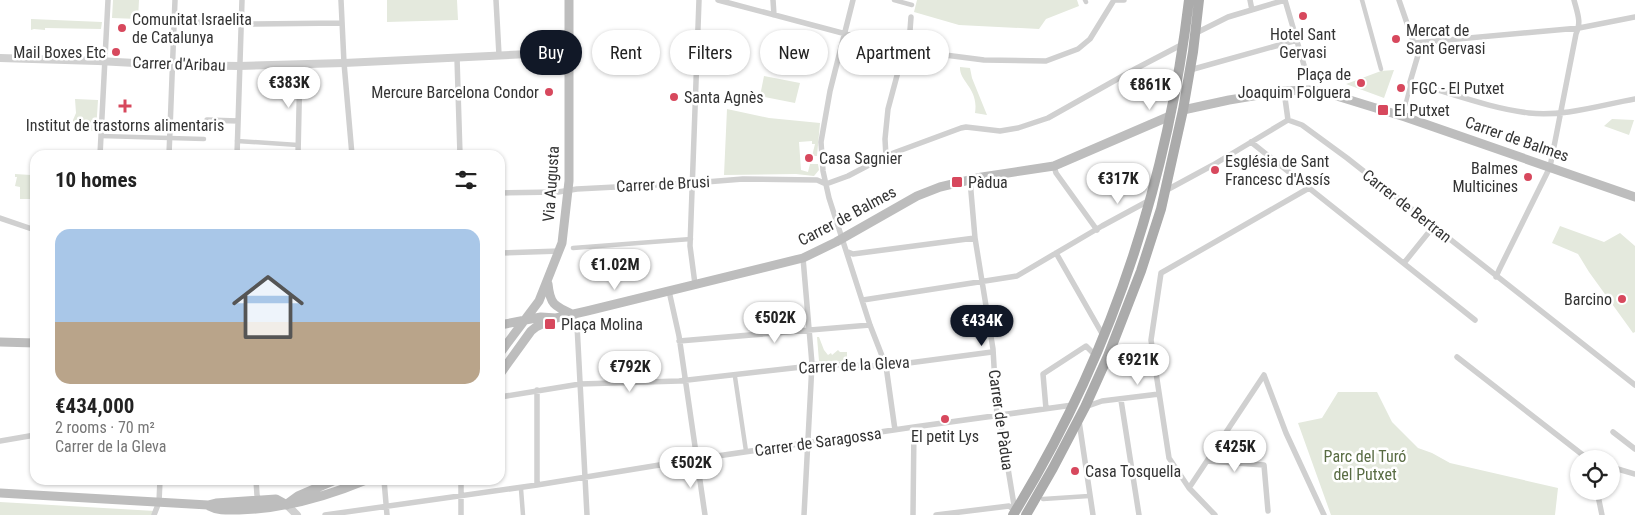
<!DOCTYPE html>
<html lang="en">
<head>
<meta charset="utf-8">
<style>
  body { margin:0; font-family:"Roboto Condensed",sans-serif; background:#f2f2f2; color:#222; height:100vh; display:flex; flex-direction:column; font-size:19px; white-space:nowrap }
  * { box-sizing:border-box; margin:0 }
  p { font-size:16px; color:#767676 }
  .icon { flex:none; width:28px; height:28px; fill:none; stroke:currentColor; stroke-width:2; stroke-linecap:round; stroke-linejoin:round }
  .map { position:relative; flex:1; overflow:hidden }
  .side { position:absolute; left:30px; top:150px; width:475px; height:335px; display:flex; flex-direction:column; background:#fff; border-radius:15px; box-shadow:0 1px 4px #0004 }
  .side>* { flex:none }
  .banner { position:absolute; left:520px; top:30px; width:475px; height:45px; display:flex; gap:10px }
  .tools { position:absolute; left:1570px; top:450px; display:grid; gap:10px }
  .tools a { display:grid; place-items:center; width:50px; height:50px; border-radius:50%; background:#fff; box-shadow:0 1px 4px #0004; font-size:25px }
  .price { position:absolute; translate:-50% -42px; padding:0 11px; border-radius:18px; background:#fff; color:#222; font-size:16px; line-height:32px; filter:drop-shadow(0 1px 2px #0008) }
  .price::after { content:''; position:absolute; left:50%; top:30px; width:15px; height:11px; margin-left:-8px; background:inherit; clip-path:polygon(0 0,100% 0,50% 100%) }
  .price.active { background:#111827; color:#fff }
  ul { padding:0; list-style:none }
  li { display:grid; align-content:center; gap:10px; height:265px; padding:0 25px }
  li+li { border-top:1px solid #e0e0e0 }
  li span { display:grid; place-items:center; height:155px; border-radius:15px; color:#555 }
  li>.icon { margin-inline-start:auto }
  span .icon { width:90px; height:90px; fill:#fffc; stroke-width:1 }
  li b { font-size:21px }
  h2 { display:flex; justify-content:space-between; align-items:center; height:60px; padding:0 25px; font-size:21px }
  .tag { padding:0 18px; border-radius:22px; background:#fff; box-shadow:0 1px 4px #0004; font-size:18px; line-height:45px }
  .tag.active { background:#111827; color:#fff }
  .map>svg:first-child { display:block }
</style>
</head>
<body>
<div class="map">
<svg width="1635" height="515" viewBox="0 0 1635 515">
  <rect width="100%" height="100%" fill="#fff"/>
  <path fill="#e4e9dd" d="M113,0h26l-1,19 -26,-1z
    M387,0h70l1,20 -71,2z
    M917,0h160l2,6 -33,13 -7,10 -80,-4 -45,-13z
    M31,19l71,3 -1,7 -56,-1v2l-11,-1 -3,1z
    M960,67l10,1 2,10 15,37 -12,-2c4,-25 -16,-31 -15,-46z
    M1394,70l-10,28 -38,-14 35,-13z
    M764,76l36,7 -5,20 -35,-7z
    M75,99l23,1 -2,31 -16,-1 -6,-4 -1,-6 3,-7z
    M727,109l42,9 51,5 -3,33h-5l3,-12h-3v-3l-13,1 2,28 7,2 2,-8h8l1,6 -5,6 -18,-2 -72,1z
    M1612,119l22,1 -5,15 -25,-9z
    M15,174l16,1v24h-11v-12l-5,-1 2,-9h-2z
    M1560,226l44,16 16,-9 15,13v86l-2,1 -5,-7 -39,-54 -11,-18 -26,-11z
    M817,337h2l5,13 4,5 3,-2 1,2 6,-5 2,2h7v10l-28,-1z
    M1338,392h39l15,30 26,26 14,5 18,10 108,25 -3,27h-224l-33,-92 24,-5z
    M0,502l155,9 2,4h-157z"/>
  <g fill="none" stroke-linecap="round" stroke-linejoin="round">
    <path stroke="#d0d0d0" stroke-width="4.5" d="M894,0l18,5
      M1085,0l1,2
      M1362,0l19,69
      M1405,106l5,-19v-5
      M101,136l103,3
      M237,141l61,4
      M573,248l118,-9
      M735,377l11,74
      M521,489l2,26
      M1043,499l46,-3"/>
    <path stroke="#d0d0d0" stroke-width="5.5" d="M341,0l3,63 8,92
      M496,0l3,55
      M718,0l188,50 78,10 62,1 32,-12 12,-10 24,-39
      M773,0l1,15
      M853,0l-23,91 -9,51 2,29 6,27 41,127 16,41 9,64
      M1114,0h10
      M1250,0l2,10
      M1285,0l21,72
      M1399,0l19,55 -8,27c39,10 78,26 119,31 35,4 72,-8 106,-14
      M173,21l72,3 97,-1
      M1196,33l32,-16 57,-17
      M1414,43l165,-15 56,-11
      M457,58l3,97
      M1190,70l107,-30
      M1284,91l4,29
      M207,120l31,1
      M1288,120l14,5 45,33 288,227
      M1251,142l224,178
      M100,155l8,-155
      M169,155l6,-155
      M237,155l5,-155
      M298,155l2,-91
      M886,157l-1,-18 3,-30 14,-52 7,-13 2,-27
      M1054,166l2,7 41,57
      M970,180l5,58 18,111 4,68 3,3 15,91
      M1165,191l48,-26 75,-45
      M500,193l58,-1 19,-3 116,-6 50,-4 74,1 9,4 22,-8 40,-21 73,-27 5,-1 34,4 18,-3 30,-10 89,-50 46,-24
      M0,218l35,12
      M848,252l5,2 122,-16
      M500,253l60,-2
      M1056,253l48,84
      M803,258l9,106 -8,151
      M1404,263l29,-36
      M1496,277l3,-7 51,-103 26,-133c6,-11 1,-22 -2,-34
      M695,284l-5,-38 9,-246
      M669,291l10,45 26,179
      M863,300l154,-24 85,-50 48,-26
      M572,314l5,11 10,190
      M679,341l191,-16
      M1457,357l131,102
      M1264,375l22,58 38,82
      M500,397l80,-13 99,-3 123,-14 10,-3 74,2 106,-14
      M1121,400l18,115
      M1085,407l17,-6 57,-7
      M1046,409l-3,-35 43,-28 10,10
      M1079,421l14,94
      M1613,432l22,17
      M0,441l35,-6
      M1207,461l57,4 4,46
      M1611,467l24,7
      M256,480l1,15 3,8
      M384,480l3,35
      M461,480v35
      M537,485v-95
      M1189,488l75,-113
      M1597,491l5,24
      M154,515l5,-13 1,-22
      M325,515l212,-30 153,-25 224,-33 159,-22
      M913,515l1,-88
      M936,515l73,-9 6,5
      M1215,515l-26,-27 -20,-30 -18,-118 10,-67 148,-85"/>
    <path stroke="#d0d0d0" stroke-width="8" d="M0,58l98,3 74,4 67,1 105,-3 225,-11
      M287,505l10,10"/>
    <path stroke="#bdbdbd" stroke-width="9" d="M1183,110l46,-10 55,-9 25,-1 18,3 78,24 230,80
      M548,284c2,20 6,22 24,30
      M500,325l41,-8 15,1 31,-7 216,-53 33,-16 81,-46 23,-9 42,-10 72,-11 116,-50
      M0,342l35,1
      M500,353l39,-52 23,-58 7,-62v-181
      M500,374l31,-43 5,-4 19,-9
      M0,493l208,12 8,-2 60,-4 11,6
      M287,504l11,-8 37,-16
      M209,506c9,5 20,4 30,4 44,-1 86,-13 127,-30"/>
    <path stroke="#ababab" stroke-width="10" d="M1013,515c98,-159 154,-330 176,-515
      M1026,515l27,-47 32,-61 23,-51 33,-85 20,-62 22,-99 10,-58 6,-52"/>
  </g>
  <g fill="#d7485d" stroke="#fff" stroke-width="2">
    <circle cx="1303" cy="16" r="5"/>
    <circle cx="122" cy="28" r="5"/>
    <circle cx="1396" cy="39" r="5"/>
    <circle cx="116" cy="52" r="5"/>
    <circle cx="1361" cy="83" r="5"/>
    <circle cx="1401" cy="88" r="5"/>
    <circle cx="549" cy="92" r="5"/>
    <circle cx="674" cy="97" r="5"/>
    <path d="M122.5 98.5h5v5h5v5h-5v5h-5v-5h-5v-5h5z"/>
    <rect x="1377" y="104" width="12" height="12" rx="2.5"/>
    <circle cx="809" cy="158" r="5"/>
    <circle cx="1215" cy="170" r="5"/>
    <circle cx="1528" cy="177" r="5"/>
    <rect x="951" y="176" width="12" height="12" rx="2.5"/>
    <circle cx="1622" cy="299" r="5"/>
    <rect x="544" y="318" width="12" height="12" rx="2.5"/>
    <circle cx="945" cy="419" r="5"/>
    <circle cx="1075" cy="471" r="5"/>
  </g>
  <g text-anchor="middle" dominant-baseline="central" stroke-width="5" stroke-linejoin="round" paint-order="stroke">
    <g font-size="16" fill="#333" stroke="#fff" text-anchor="start">
      <text x="132" y="19">Comunitat Israelita<tspan x="132" dy="18">de Catalunya</tspan></text>
      <text x="1406" y="30">Mercat de<tspan x="1406" dy="18">Sant Gervasi</tspan></text>
      <text x="1303" y="34" text-anchor="middle">Hotel Sant<tspan x="1303" dy="18">Gervasi</tspan></text>
      <text x="106" y="52" text-anchor="end">Mail Boxes Etc</text>
      <text x="1351" y="74" text-anchor="end">Plaça de<tspan x="1351" dy="18">Joaquim Folguera</tspan></text>
      <text x="1411" y="88">FGC - El Putxet</text>
      <text x="539" y="92" text-anchor="end">Mercure Barcelona Condor</text>
      <text x="684" y="97">Santa Agnès</text>
      <text x="1394" y="110">El Putxet</text>
      <text x="125" y="125" text-anchor="middle">Institut de trastorns alimentaris</text>
      <text x="819" y="158">Casa Sagnier</text>
      <text x="1225" y="161">Església de Sant<tspan x="1225" dy="18">Francesc d'Assís</tspan></text>
      <text x="1518" y="168" text-anchor="end">Balmes<tspan x="1518" dy="18">Multicines</tspan></text>
      <text x="968" y="182">Pàdua</text>
      <text x="1612" y="299" text-anchor="end">Barcino</text>
      <text x="561" y="324">Plaça Molina</text>
      <text x="945" y="436" text-anchor="middle">El petit Lys</text>
      <text x="1085" y="471">Casa Tosquella</text>
    </g>
    <g font-size="16" fill="#333" stroke="#fff">
      <text transform="translate(179 64) rotate(2)">Carrer d'Aribau</text>
      <text transform="translate(1517 139) rotate(19)">Carrer de Balmes</text>
      <text transform="translate(551 184) rotate(-86)">Via Augusta</text>
      <text transform="translate(663 184) rotate(-3)">Carrer de Brusi</text>
      <text transform="translate(1407 206) rotate(38)">Carrer de Bertran</text>
      <text transform="translate(847 216) rotate(-28)">Carrer de Balmes</text>
      <text transform="translate(854 365) rotate(-3)">Carrer de la Gleva</text>
      <text transform="translate(1001 420) rotate(82)">Carrer de Pàdua</text>
      <text transform="translate(818 442) rotate(-8)">Carrer de Saragossa</text>
    </g>
    <g font-size="16" fill="#596c43" stroke="#fff">
      <text x="1365" y="456">Parc del Turó<tspan x="1365" dy="18">del Putxet</tspan></text>
    </g>
  </g>
</svg>
<div class="tools">
<a><svg class="icon" aria-label="locate" viewBox="0 0 24 24"><circle cx="12" cy="12" r="6"/><path d="M12 2v4M12 18v4M2 12h4M18 12h4"/></svg></a>
</div>
<b class="price" style="left:289px;top:109px">€383K</b>
<b class="price" style="left:1150px;top:111px">€861K</b>
<b class="price" style="left:1118px;top:205px">€317K</b>
<b class="price" style="left:615px;top:291px">€1.02M</b>
<b class="price" style="left:775px;top:344px">€502K</b>
<b class="price active" style="left:982px;top:347px">€434K</b>
<b class="price" style="left:1138px;top:386px">€921K</b>
<b class="price" style="left:630px;top:393px">€792K</b>
<b class="price" style="left:1235px;top:473px">€425K</b>
<b class="price" style="left:691px;top:489px">€502K</b>
<div class="banner">
<a class="tag active">Buy</a>
<a class="tag">Rent</a>
<a class="tag">Filters</a>
<a class="tag">New</a>
<a class="tag">Apartment</a>
</div>
<section class="side">
<h2>10 homes<svg class="icon" aria-label="filters" viewBox="0 0 24 24"><path d="M4 7h16M4 17h16"/><circle cx="9" cy="7" r="2"/><circle cx="15" cy="17" r="2"/></svg></h2>
<ul>
<li><span style="background:linear-gradient(#a9c7e8 60%,#b9a48a 0)"><svg class="icon" aria-label="home" viewBox="0 0 24 24"><path d="M3 11l9-7 9 7M6 9v11h12V9"/></svg></span><div><b>€434,000</b><p>2 rooms · 70 m²</p><p>Carrer de la Gleva</p></div></li>
</ul>
</section>
</div>
</body>
</html>
